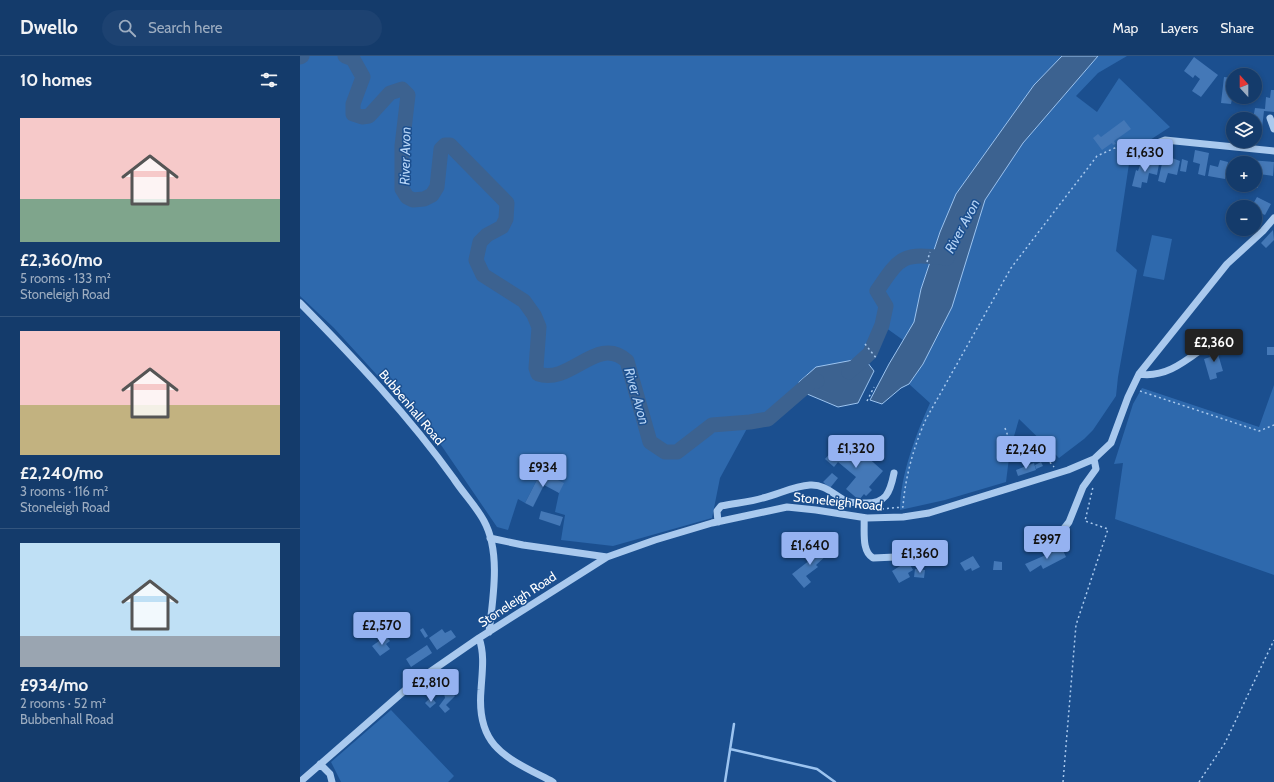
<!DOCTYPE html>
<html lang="en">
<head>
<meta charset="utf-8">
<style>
  body { margin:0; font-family:Cabin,sans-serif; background:#1d4271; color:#f1f3f6; height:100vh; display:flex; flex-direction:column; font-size:15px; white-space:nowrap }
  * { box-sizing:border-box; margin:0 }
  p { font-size:13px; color:#9dadc1 }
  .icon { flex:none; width:22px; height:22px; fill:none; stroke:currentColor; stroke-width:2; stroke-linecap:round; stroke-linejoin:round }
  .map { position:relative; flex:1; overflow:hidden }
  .drawer { display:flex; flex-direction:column; background:#143b6b; width:300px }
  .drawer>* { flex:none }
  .needle { width:26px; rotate:339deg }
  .buttons { position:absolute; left:926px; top:12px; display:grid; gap:8px }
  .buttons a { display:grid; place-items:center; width:36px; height:36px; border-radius:50%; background:#143b6b; box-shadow:0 2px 6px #0003,0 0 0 1px #33557e; font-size:20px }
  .price { position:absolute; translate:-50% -34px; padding:0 9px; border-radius:4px; background:#95b2f1; color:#111; font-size:13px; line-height:26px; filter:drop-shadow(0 1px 2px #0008) }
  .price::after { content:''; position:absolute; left:50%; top:24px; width:12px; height:9px; margin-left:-6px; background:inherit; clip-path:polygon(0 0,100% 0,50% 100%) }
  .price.current { background:#222; color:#fff }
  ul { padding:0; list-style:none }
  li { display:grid; align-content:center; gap:8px; height:212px; padding:0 20px }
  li+li { border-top:1px solid #33557e }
  li span { display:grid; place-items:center; height:124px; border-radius:0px; color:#555 }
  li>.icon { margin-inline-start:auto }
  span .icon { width:72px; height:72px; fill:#fffc; stroke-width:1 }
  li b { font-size:17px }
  h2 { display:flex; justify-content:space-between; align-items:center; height:48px; padding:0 20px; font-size:17px }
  header { display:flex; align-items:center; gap:24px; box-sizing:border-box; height:56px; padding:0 20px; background:#143b6b; border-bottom:1px solid #33557e }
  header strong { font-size:19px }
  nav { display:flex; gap:22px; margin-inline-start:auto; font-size:14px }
  .search { width:280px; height:36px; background:#1d4271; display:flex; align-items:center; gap:10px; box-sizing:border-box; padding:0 14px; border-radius:22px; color:#9dadc1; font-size:15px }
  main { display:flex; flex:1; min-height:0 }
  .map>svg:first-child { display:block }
</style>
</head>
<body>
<header>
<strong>Dwello</strong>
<div class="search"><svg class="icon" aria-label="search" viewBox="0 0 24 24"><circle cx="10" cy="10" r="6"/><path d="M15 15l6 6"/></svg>Search here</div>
<nav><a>Map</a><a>Layers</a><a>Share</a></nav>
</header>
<main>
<section class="drawer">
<h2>10 homes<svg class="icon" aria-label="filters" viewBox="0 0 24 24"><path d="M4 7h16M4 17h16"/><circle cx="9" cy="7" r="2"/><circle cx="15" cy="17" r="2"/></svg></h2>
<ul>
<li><span style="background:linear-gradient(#f6c9c9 65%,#7fa58c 0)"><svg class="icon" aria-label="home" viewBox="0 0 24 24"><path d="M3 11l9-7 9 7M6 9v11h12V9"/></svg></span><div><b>£2,360/mo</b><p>5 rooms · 133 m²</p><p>Stoneleigh Road</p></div></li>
<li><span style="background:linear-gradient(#f6c9c9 60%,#c2b280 0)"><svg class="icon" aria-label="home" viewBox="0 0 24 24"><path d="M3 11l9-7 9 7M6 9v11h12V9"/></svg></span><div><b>£2,240/mo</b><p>3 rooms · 116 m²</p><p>Stoneleigh Road</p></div></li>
<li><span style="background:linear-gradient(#bfe0f5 75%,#9aa5b1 0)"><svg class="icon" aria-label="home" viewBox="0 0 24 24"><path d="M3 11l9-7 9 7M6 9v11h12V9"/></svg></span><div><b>£934/mo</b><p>2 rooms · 52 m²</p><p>Bubbenhall Road</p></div></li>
</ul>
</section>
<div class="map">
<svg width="974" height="726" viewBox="0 0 974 726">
  <rect width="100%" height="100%" fill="#1b4f8f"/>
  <path fill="#2e69ad" d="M0,0h762l-28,29 -78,109 -16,38 -19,57 -7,33 -11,18 -21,-15 -12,28 -6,5 -48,10 -17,14 1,9 -32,28 -18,4 -30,55 -8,40 -99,28 -52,-6 4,-25 -10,-3 4,-19 -18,-21 -16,31 -7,-4 -10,31 -11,-3 -56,-82 -107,-117 -34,-32z
    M798,0h29l-29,17 -22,23 21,16 22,-34 51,49 -20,13 3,7 -23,10 -14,94 21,19 -19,107 -2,19 -23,34 -9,9 -25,19 -40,-39 -9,31 -4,32 -61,18 -45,10c0,-34 16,-76 30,-107l-21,-19 14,-20 46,-116 16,-48 38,-57z
    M852,179l20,4 -8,41 -21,-4z
    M974,329v190l-159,-56 8,-56 -9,1 19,-60 9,-16 117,39z
    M91,654l63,66 -6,6h-107l-10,-20z"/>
  <path fill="#3c6290" stroke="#9cc4f0" d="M762,0h36l-75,87 -38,57 -33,107 -29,57 -14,20 -8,4 -19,16 -12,-4 19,-36 25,-42 7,-33 19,-57 16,-38 78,-109z
    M911,274l9,10 -4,4 -9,-10z
    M564,302l10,13 -16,32 -20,4 -38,-16 -1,-9 17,-15z"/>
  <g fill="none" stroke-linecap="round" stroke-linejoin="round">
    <path stroke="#9cc4f0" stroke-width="2.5" d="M430,693l87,20 18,13
      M425,726l9,-58"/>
    <path stroke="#3c6290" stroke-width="15" d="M45,0l8,3 10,18 -10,27v10l9,3 7,-1 21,-23 12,-4 6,6 -6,51v43l5,8 6,3 11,-1 8,-4 5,-8 4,-38 4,-4h5l57,58 -1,16 -4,8 -15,8 -7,7 -4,18 7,15 41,26 10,14 5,12 -3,41 2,6c33,11 59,-40 89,-13l23,81 15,10h12l35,-27 38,-3 18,-3 44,-38h5
      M0,1l2,-1
      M549,316l21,-19 12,-28 4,-19 -9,-15c24,-36 26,-38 70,-33l3,-6"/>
  </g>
  <path fill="#4478b7" d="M894,1l24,18 -17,22 -9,-6 8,-12 -5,-4 -2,3 -9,-7z
    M924,21l9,1v16l-2,10 -10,-1z
    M971,34h3v22l-10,-1 -2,17 -7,-1v-8h-2l2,-11 10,1 1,-12 4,1z
    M824,64l7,9 -17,12 2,3 -3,1 -1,-2 -10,7 -9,-12 5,-4 3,3z
    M895,94l14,3 -4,23 -7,-2 2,-10 -7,-2z
    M864,99l16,6 -3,14 -9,-2 -3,10 -7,-2z
    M847,101l5,2 -1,3 8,2 -2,11 -8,-2 -2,10 -5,-1 -1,6 -9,-2 4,-16 2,1 3,-9 5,1z
    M882,103l6,2 -2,11 -6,-1z
    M920,104l8,2 -3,17 -17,-3 2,-11 8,2z
    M949,104l25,2 -1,14 -14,-2 -1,14 -12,-1v-2h9v-22h-7z
    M931,110h2v16l-4,-1z
    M933,129h8l-1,3 -7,-1z
    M957,141l14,7 -6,11 -7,-3 2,-4 -7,-4z
    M973,174l1,10 -8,8 -5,-5z
    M916,290l1,4 4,-2 1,4 -4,2 5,17 -7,2 1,5 -7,2 -6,-21 6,-2 -3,-9z
    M967,291h7v8h-7z
    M542,384l20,19 3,-4 18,16 -14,16 3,3 -6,6 -2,-2 -5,6 -13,-11 10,-12 -18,-15 -4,5 -9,-8z
    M741,406l2,4 -7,3 -1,-4z
    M734,407l2,7 -18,6 -2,-6z
    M241,416l23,11 -5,10 -15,-8 -11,22 -8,-4z
    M532,417l6,5 -8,10 -7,-6z
    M241,455l22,6 -3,9 -21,-7z
    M521,487l8,10 -13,12 2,2 -12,9 5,6 -7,6 -12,-14 27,-21 -4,-4z
    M762,492l4,9 -23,12 -2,-4 -11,7 -5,-8z
    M673,500l7,11 -8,4 -1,-3 -6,3 -5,-8z
    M608,505l5,9 -5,3 2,4 -11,6 -7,-12z
    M694,505l8,1v8h-9z
    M615,513l10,1 -1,8 -10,-1z
    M123,572l5,8 -3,2 -5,-8z
    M142,573l3,4 6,-3 5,7 -19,13 -8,-12z
    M86,580l4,5 -4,3 4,5 -10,7 -8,-10z
    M127,589l5,8 -21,14 -5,-8z
    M149,633l6,7 -9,9 4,4 -5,4 -6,-7 6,-8 -1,-5z
    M131,641l5,6 -6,5 -5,-5z"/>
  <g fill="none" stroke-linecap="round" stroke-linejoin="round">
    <path stroke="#a9c9ee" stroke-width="1.5" stroke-dasharray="2 3" stroke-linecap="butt" d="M627,206l3,-10
      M565,288l12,15
      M840,335l119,40 15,-6
      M567,345l7,-14
      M705,372l4,11 31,12 14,16
      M524,447l3,-2 9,4
      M582,453l21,-2c2,-30 11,-61 23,-88l85,-151 86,-112 20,-9 27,-2
      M763,726l13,-157 32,-96 -23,-8 8,-34
      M899,726l26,-39 49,-103"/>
    <path stroke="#a9c9ee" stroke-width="7" d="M970,62l4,11
      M852,89l13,-5 109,11
      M0,247c55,56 108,112 154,176 9,14 22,27 30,42 17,31 9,77 5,111
      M839,318c25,4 44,-11 63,-25
      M564,462c1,12 -3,33 9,40l45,-2
      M418,466l-1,-11 4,-5c15,-3 29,-4 42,-8 16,-4 31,-12 47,-13 15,-1 24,10 36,16 5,2 12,2 18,2 22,1 26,-10 30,-30
      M190,482l33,7 84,12
      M747,494l22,-28 14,-35 13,-18 -2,-10
      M179,582c6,17 3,34 2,52 -5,58 26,68 72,92
      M20,708l10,10 2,8
      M0,726l111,-97 68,-47 128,-81 48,-17 57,-17 75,-16 29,3 51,8 36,-1 26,-4 139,-43 26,-11 17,-16 17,-46 11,-23 88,-110 36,-33 11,-13"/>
  </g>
  <g text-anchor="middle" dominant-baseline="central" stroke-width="3" stroke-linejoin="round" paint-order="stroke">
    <g font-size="13" fill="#fff" stroke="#1b4f8f">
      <text transform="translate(112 351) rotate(50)">Bubbenhall Road</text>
      <text transform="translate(538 445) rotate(6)">Stoneleigh Road</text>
      <text transform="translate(217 543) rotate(-33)">Stoneleigh Road</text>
    </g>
    <g font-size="14" font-style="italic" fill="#b5d3f5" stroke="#1b4f8f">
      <text transform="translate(105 100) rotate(-89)">River Avon</text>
      <text transform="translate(662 170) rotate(-62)">River Avon</text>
      <text transform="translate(337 340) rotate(74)">River Avon</text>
    </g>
  </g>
</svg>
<div class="buttons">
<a><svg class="needle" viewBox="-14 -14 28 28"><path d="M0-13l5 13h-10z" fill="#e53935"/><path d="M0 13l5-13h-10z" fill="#9dadc1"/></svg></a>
<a><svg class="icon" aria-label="layers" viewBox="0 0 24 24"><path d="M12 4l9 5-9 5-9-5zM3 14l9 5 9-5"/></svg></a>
<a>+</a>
<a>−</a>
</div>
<b class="price" style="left:845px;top:117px">£1,630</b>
<b class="price current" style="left:914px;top:307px">£2,360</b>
<b class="price" style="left:556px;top:413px">£1,320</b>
<b class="price" style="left:726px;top:414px">£2,240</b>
<b class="price" style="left:243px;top:432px">£934</b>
<b class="price" style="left:747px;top:504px">£997</b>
<b class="price" style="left:510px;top:510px">£1,640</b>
<b class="price" style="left:620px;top:518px">£1,360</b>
<b class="price" style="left:82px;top:590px">£2,570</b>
<b class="price" style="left:131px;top:647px">£2,810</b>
</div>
</main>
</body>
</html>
